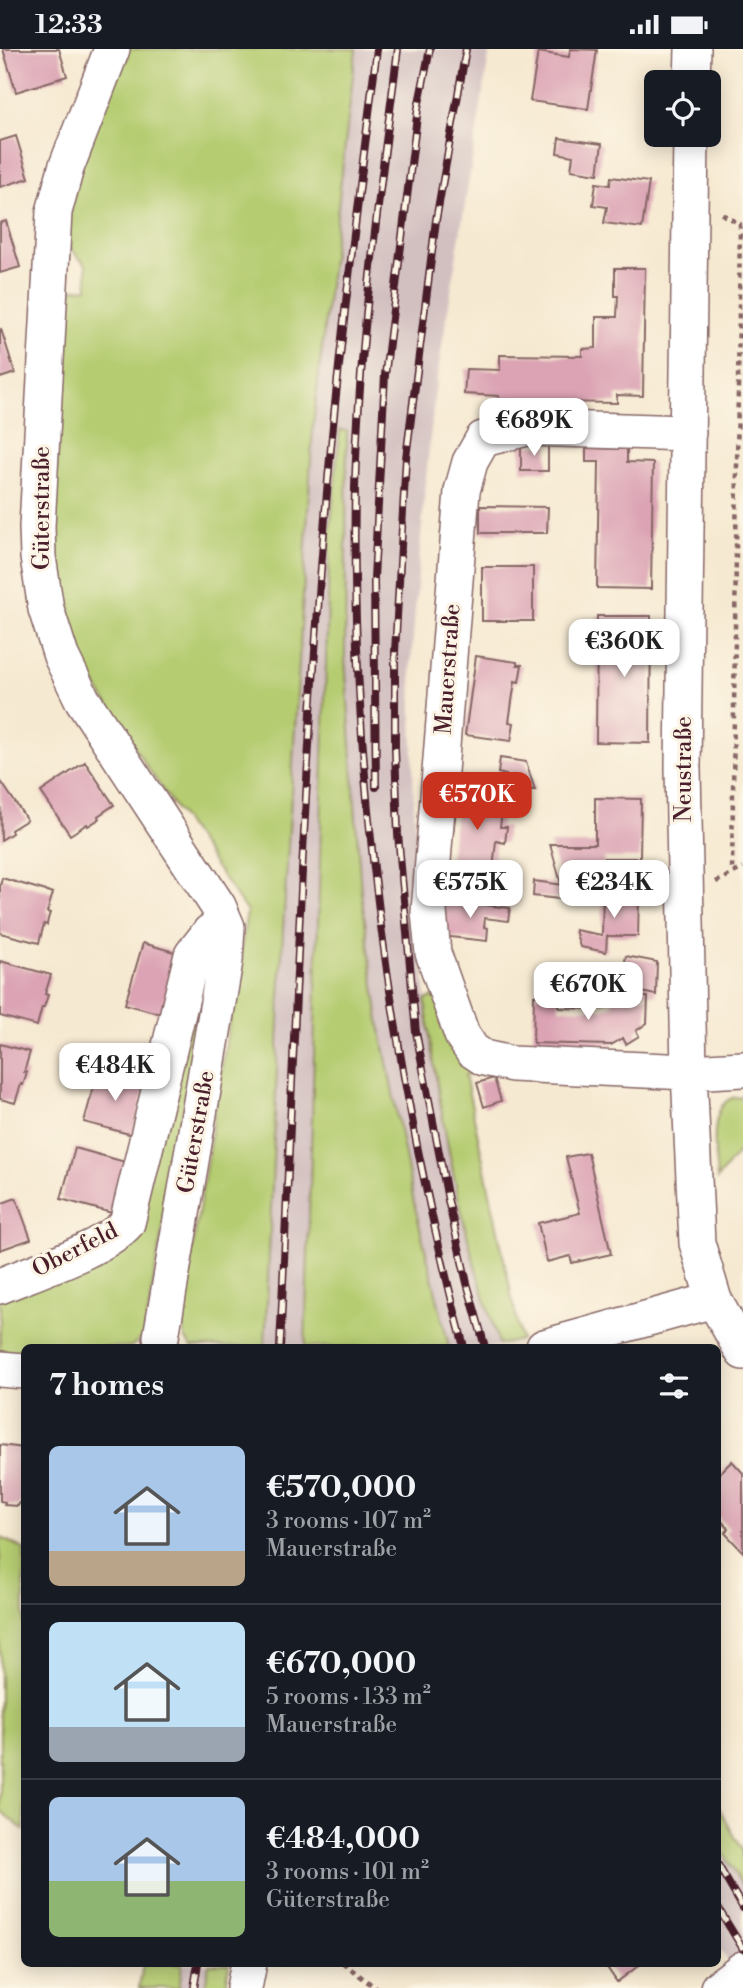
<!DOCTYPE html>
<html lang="en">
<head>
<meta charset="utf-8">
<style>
  body { margin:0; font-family:"Libre Bodoni",serif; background:#242831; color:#f1f3f6; height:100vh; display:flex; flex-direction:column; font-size:26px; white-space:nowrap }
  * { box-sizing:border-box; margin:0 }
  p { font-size:23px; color:#9ea1a6 }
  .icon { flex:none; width:38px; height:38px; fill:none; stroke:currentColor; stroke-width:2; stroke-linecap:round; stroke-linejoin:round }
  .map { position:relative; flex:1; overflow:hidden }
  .panel { position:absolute; left:21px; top:1295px; width:700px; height:623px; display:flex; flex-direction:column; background:#171b24; border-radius:10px; box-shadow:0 4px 18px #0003 }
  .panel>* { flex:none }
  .buttons { position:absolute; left:644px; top:21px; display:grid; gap:14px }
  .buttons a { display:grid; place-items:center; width:77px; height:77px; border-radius:10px; background:#171b24; box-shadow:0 4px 18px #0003; font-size:35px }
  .price { position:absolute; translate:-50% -60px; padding:0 16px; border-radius:14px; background:#fff; color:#222; font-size:23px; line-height:46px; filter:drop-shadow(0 2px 4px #0008) }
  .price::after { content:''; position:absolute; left:50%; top:42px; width:21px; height:16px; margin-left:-10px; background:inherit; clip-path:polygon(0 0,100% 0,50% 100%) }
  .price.selected { background:#c8321e; color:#fff }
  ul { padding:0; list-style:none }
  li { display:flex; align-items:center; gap:21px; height:175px; padding:0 28px }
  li+li { border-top:2px solid #363941 }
  li span { display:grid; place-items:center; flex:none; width:196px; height:140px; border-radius:10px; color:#555 }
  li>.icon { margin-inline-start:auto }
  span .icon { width:84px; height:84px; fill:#fffc; stroke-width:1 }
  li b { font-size:30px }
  h2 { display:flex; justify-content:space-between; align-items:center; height:84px; padding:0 28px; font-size:30px }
  .status { display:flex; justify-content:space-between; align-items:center; height:49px; padding:0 35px; background:#171b24; direction:ltr }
  .status svg { height:19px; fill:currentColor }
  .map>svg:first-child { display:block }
</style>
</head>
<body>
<div class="status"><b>12:33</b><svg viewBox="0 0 49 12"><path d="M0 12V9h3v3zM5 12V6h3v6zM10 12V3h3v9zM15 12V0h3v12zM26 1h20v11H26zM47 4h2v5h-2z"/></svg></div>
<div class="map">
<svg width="743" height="1939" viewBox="0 0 743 1939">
  <rect width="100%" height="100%" fill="#fcf5e5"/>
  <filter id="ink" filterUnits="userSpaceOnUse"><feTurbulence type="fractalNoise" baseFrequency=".0143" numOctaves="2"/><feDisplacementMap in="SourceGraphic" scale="14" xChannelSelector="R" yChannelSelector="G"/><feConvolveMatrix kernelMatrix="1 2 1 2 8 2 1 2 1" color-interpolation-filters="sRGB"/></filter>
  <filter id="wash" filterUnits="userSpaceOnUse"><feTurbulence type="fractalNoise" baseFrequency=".00686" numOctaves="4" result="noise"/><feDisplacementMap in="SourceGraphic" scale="28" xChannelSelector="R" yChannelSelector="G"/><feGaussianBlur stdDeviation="1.57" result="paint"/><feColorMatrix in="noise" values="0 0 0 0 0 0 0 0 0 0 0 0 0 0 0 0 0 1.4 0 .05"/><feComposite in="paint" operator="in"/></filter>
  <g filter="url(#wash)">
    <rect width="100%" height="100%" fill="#f6e9d1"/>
    <path fill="#d2bfc0" d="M356,0h134l-55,341 -10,97 -14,175 3,144 7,142 13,123 24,122 15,64 26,90h-50l-35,-144 -35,-182 -18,-129 -11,-146 -5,-89 2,-226 -7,-1 -10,102 -25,815h-40l18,-417 30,-504z
      M718,1795l25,43v94l-25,-34z
      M182,1915h27l-4,24h-26z"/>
    <path fill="#b5cc71" stroke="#80764e" stroke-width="2" d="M124,0h232l-43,377 -30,504 -18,417h-73l-6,-7 -5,-19 66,-409 -100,-145 -68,-109 -20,-65 -8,-95 9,-64 3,-144 25,-2 -2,-24c-23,-19 -21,-27 -21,-56z
      M340,381l7,1 -2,226 16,235 18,129 35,182 35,144h-144l25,-815z
      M211,898l-67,389 -13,11h-107v8l-24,-3v-58l125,-53z
      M436,947l44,74 -15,5 56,265 -22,5c-9,-29 -18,-58 -26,-87 -22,-84 -37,-172 -48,-258z
      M743,1048v49l-26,33c-1,-21 -10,-71 15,-81 3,-1 7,0 11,-1z
      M0,1488l24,12v281l-24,-19z
      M718,1757l25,46v35l-25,-43z
      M143,1915h39l-3,24h-40z
      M209,1915h20l-3,24h-21z"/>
    <g id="blocks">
      <path fill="#dba3b4" d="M3,0h56l8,27 -51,16z
        M570,0l27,1 -9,59 -58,-8 8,-49 31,5z
        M16,87l13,42 -29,9v-46z
        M559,89l43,6 -4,30 -27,-4 2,-14 -16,-3z
        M611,128l38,5 -7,46 -38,-5 3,-16 -14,-2 3,-22 14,2z
        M6,172l14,46 -20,6v-50z
        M615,219h30l-2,128 -26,-1v8l-118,-2v-5l-35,-2 2,-25 34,1v-15l82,1v-7l14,-1v-31h21l1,-21h-3z
        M1,280l14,44 -15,5v-48z
        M521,396h27v26h-27z
        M586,399l41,1v13l26,1 -2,126 -54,-1 2,-126h-13z
        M480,457l68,1 -1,26h-67z
        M482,518h51v54h-51z
        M597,567h54l-1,127 -54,-1z
        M476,607l41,6v3h5l-3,17 -4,-1 -6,41 5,1 -3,18 -46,-6z
        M500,709l26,4 9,28 -31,-3 2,-12 -8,-2z
        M85,713l29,43 -16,11 1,3 -11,7 -1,-2 -17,11 -29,-43z
        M0,731l27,40 -16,10 1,3 -11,7z
        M459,737l46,5 -5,36h7l-2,16 -9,-2 -4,37 -44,-5z
        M595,749l46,1 -1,59h-36v25h-43l-11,-39h45z
        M2,829l51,15 -6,19 3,1 -2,6 -1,6 -3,-1 -5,19 -39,-10v-47z
        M534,832l29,4 5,15 -35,-4z
        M603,842h36l-1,45h-31l-1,16 -26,-5 -5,-17 27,5z
        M445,851l65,8 -2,13 -23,-3 -1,9 4,1 -1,13 -46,-5z
        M143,894l38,11 -16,61 -40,-11z
        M626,907l31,6 -1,33 -36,-7z
        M0,912l51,14 -6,19 3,1 -4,12h-2l-5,19 -37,-10z
        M534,946l25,1v12l45,1 9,-5 -2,-7h37l-1,26 -11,8 3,5 -13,8 -3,-6 -12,7 -78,-2z
        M0,995l30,8 -6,20h3l-2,7 -2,6 -2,-1 -6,19 -15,-4z
        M98,1022l48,13 -13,51 -49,-13z
        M494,1029l7,23 -17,6 -7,-24z
        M75,1099l50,14 -13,51 -51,-14z
        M588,1104l23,101 -39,9 -2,-7 -23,6 -9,-39 42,-10 -14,-56z
        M16,1149l15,41 -31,11v-46z
        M0,1396l24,3v56l-5,-1 -1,3 -14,-1 1,-3 -5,-1z
        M732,1412l11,12v79l-18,-19 4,-4 -11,-12v-42z
        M604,1914h38l-25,19z"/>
    </g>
  </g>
  <g filter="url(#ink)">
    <use href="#blocks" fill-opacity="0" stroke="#866665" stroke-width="2"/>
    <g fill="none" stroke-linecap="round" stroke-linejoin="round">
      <defs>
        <path id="street" d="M112,0l-46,119 -12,44 -17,315 1,30 8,52 15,47 21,43 136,207 9,21 -2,34 -64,376
          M692,33l1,-33
          M691,86l-8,633 6,304 8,171 17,57 29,52
          M688,384l-161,-5 -44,11 -13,23 -8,29 -33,421 4,41 29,82 10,15 12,8 28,6 177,8 54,-3
          M0,1237c33,-14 106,-38 127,-63l65,-268 18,-23 17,-5
          M544,1298l170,-47
          M0,1320l24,2
          M244,1939l5,-25
          M718,1939l25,-19"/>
      </defs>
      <use href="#street" stroke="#866665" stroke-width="38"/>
      <path stroke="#866665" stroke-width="4.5" stroke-dasharray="5 5" stroke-linecap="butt" d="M722,165l18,10 -8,649
        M716,833l27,-14
        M343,1914l33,25"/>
      <use href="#street" stroke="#fff" stroke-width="35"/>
      <defs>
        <path id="rail" d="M398,0c-19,146 -39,292 -43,439 -2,109 3,213 13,322 17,182 49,361 96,537
          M466,0l-30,171 -30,238 -11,194v96l3,86 18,198 32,168 19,83 18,64
          M376,738l-2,-209 11,-203 33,-267 12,-59
          M280,1298c13,-272 22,-545 44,-817 12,-161 33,-321 53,-481
          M718,1816l25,43
          M718,1859l25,41
          M194,1939l4,-25"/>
      </defs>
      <use href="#rail" stroke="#4a1f2b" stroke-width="8"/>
      <use href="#rail" stroke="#fcf5e5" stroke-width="5" stroke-dasharray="16" stroke-linecap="butt"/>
    </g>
  </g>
  <g text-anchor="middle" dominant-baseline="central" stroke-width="6" stroke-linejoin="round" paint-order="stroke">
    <g font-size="23" fill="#4a1f2b" stroke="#fcf5e5">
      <text transform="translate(42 459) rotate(-90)">Güterstraße</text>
      <text transform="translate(448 620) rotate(-86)">Mauerstraße</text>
      <text transform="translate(684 720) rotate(-90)">Neustraße</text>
      <text transform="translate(196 1083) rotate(-80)">Güterstraße</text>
      <text transform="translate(75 1201) rotate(-27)">Oberfeld</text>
    </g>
  </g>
</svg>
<div class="buttons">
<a><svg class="icon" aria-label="locate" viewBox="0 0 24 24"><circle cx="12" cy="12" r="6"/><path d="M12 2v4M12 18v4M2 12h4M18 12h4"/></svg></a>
</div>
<b class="price" style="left:534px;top:409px">€689K</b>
<b class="price" style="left:624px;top:630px">€360K</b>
<b class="price selected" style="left:477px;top:783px">€570K</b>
<b class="price" style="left:470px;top:871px">€575K</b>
<b class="price" style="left:614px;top:871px">€234K</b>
<b class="price" style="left:588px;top:973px">€670K</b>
<b class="price" style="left:115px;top:1054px">€484K</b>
<section class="panel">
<h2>7 homes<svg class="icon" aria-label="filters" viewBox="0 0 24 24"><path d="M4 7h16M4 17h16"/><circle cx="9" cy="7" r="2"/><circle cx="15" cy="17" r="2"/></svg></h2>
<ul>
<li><span style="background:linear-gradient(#a9c7e8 75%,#b9a48a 0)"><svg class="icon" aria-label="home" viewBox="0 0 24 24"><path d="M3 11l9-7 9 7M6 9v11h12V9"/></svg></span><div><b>€570,000</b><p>3 rooms · 107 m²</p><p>Mauerstraße</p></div></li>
<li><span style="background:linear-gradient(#bfe0f5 75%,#9aa5b1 0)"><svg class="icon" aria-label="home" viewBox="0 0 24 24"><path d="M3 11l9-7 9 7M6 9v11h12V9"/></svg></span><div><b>€670,000</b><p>5 rooms · 133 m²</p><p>Mauerstraße</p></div></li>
<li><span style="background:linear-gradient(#a9c7e8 60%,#8fb573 0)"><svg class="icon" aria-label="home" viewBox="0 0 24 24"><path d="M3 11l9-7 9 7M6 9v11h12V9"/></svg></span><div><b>€484,000</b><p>3 rooms · 101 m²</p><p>Güterstraße</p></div></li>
</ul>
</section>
</div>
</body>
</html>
